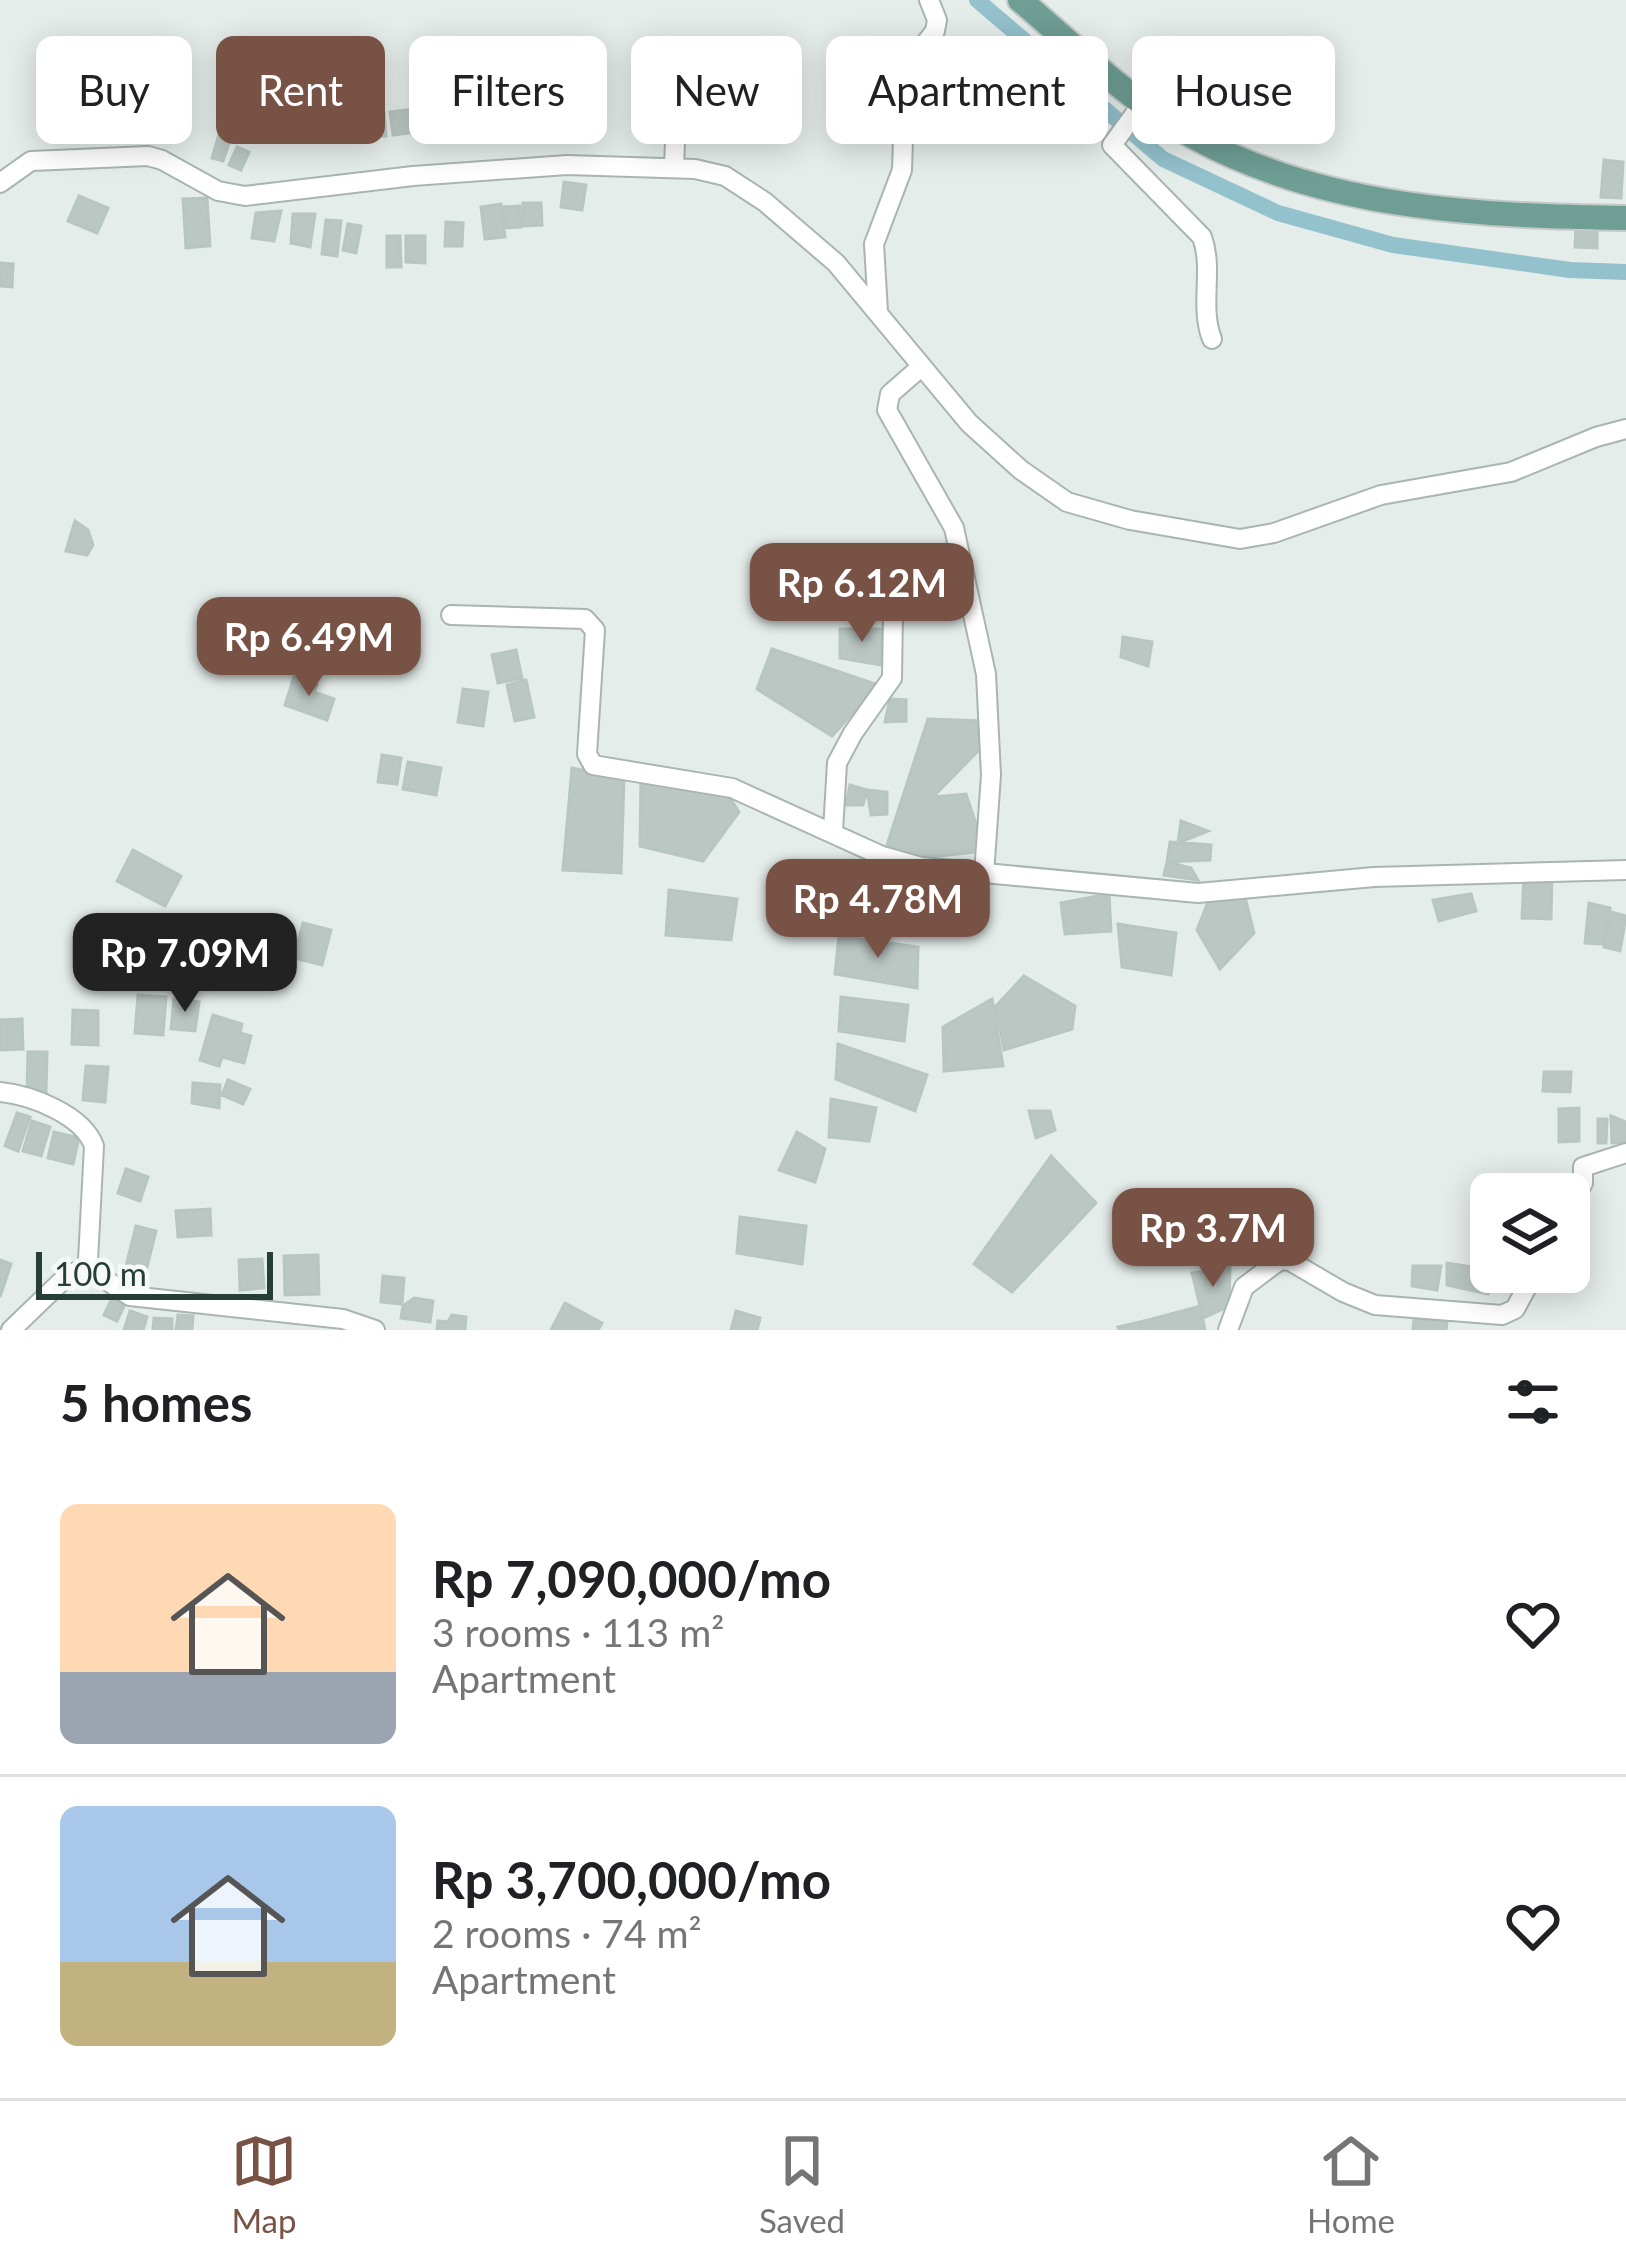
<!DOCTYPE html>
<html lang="en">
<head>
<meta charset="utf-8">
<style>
  body { margin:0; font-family:Lato,sans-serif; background:#f2f2f2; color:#202124; height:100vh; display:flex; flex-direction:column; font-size:45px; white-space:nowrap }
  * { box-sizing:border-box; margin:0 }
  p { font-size:39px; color:#757577 }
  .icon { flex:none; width:66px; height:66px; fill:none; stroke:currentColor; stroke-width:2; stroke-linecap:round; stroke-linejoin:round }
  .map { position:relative; height:1330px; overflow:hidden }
  .panel { display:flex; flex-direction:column; background:#fff; flex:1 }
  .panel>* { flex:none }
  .hud { position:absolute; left:36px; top:36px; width:1554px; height:108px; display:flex; gap:24px }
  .buttons { position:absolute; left:1470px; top:1173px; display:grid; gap:24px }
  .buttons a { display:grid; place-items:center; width:120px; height:120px; border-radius:18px; background:#fff; box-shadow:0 6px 30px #0003; font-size:60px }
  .scale { position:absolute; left:36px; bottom:30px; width:237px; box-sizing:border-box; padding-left:12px; border:6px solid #263d38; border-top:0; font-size:33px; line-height:42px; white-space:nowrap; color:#263d38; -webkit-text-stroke:9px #f5f9f8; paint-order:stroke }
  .price { position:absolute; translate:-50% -102px; padding:0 27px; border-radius:24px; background:#785244; color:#fff; font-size:39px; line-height:78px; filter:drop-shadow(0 3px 6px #0008) }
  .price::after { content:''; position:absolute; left:50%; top:72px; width:36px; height:27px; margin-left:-18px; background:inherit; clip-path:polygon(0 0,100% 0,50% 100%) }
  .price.on { background:#222; color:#fff }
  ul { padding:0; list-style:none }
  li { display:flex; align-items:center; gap:36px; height:300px; padding:0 60px }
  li+li { border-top:3px solid #e0e0e0 }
  li span { display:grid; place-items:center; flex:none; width:336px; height:240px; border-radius:18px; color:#555 }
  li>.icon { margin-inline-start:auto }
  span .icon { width:144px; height:144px; fill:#fffc; stroke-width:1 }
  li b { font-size:51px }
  h2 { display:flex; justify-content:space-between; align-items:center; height:144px; padding:0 60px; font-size:51px }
  .pill { padding:0 42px; border-radius:18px; background:#fff; box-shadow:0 6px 30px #0003; font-size:42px; line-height:108px }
  .pill.on { background:#785244; color:#fff }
  .menu { display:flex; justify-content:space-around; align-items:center; height:168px; border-top:3px solid #e0e0e0; background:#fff; font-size:33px; color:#757577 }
  .menu a { display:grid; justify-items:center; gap:6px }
  .menu .on { color:#785244 }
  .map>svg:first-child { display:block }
</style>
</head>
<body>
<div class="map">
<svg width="1626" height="1330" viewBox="0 0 1626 1330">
  <rect width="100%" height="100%" fill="#e5edea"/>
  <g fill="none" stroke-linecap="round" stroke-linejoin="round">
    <path stroke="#93c1cc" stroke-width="16" d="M977,0l186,159 115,54 115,32 177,25 56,2"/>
  </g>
  <path fill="#bbc7c3" stroke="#b8c6c1" stroke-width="3" d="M575,46l21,4 -2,14 -21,-3z
    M459,64l19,2 -3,30 -20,-2z
    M482,72l11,1 -1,22 -11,-1z
    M501,76h9l-2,21 -9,-1z
    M421,108l3,23 -31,4 -3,-23z
    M384,112l2,24 -36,2 -2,-24z
    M221,128l12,4 -10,29 -11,-3z
    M237,147l12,5 -8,18 -12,-5z
    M1604,160l19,2 -2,36 -20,-1z
    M564,182l22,3 -4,25 -21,-3z
    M79,196l29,12 -11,25 -29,-12z
    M207,198l3,48 -24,2 -3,-49z
    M523,203h18l1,22 -18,1z
    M501,204l4,33 -20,2 -4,-32z
    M520,206l1,21 -17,1 -1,-21z
    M281,211l-7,30 -22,-3 4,-25z
    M293,214h22l-5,33 -19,-4z
    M326,220l15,1 -4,35 -15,-2z
    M446,222l17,1 -1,23h-17z
    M348,224l13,2 -5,27 -13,-3z
    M1576,226l21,1v21l-22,-1z
    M387,236h13l1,31h-14z
    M406,236h19v27l-19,-1z
    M0,263l13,1 -1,23 -12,-1z
    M75,521l13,9 5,15 -6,10 -21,-4z
    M840,629h42l-1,36 -41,-7z
    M1123,637l29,5 -4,24 -27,-9z
    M772,649l106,36 -46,51 -75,-47z
    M516,650l6,28 -24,5 -6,-28z
    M294,677l23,8 -3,7 20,7 -7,21 -42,-15z
    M526,680l8,37 -19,4 -8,-36z
    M463,689l25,3 -5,34 -25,-4z
    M890,699l16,1v21l-21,1z
    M928,719l55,2 -1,26 -49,50 33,-3 19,57 -55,6 -43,-12z
    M382,755l19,3 -4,26 -19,-2z
    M408,762l33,6 -5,27 -33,-6z
    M572,768l52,11 -3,94 -58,-3z
    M641,776l84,14 14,22 -36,49 -63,-15z
    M850,785l17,5 -4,15h-17z
    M867,790l20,2v22l-16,1z
    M1181,821l27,10 -30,12z
    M1170,842l41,3 -1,15 -43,2z
    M133,850l48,26 -16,30 -48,-25z
    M1167,862l24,6 7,12 -34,-5z
    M889,868l40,7 -4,24 -42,-7z
    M1524,875l28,1 -1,43 -29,-1z
    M669,890l68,9 -6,41 -65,-5z
    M1244,893l10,40 -34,36 -23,-39 11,-28z
    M1109,894l2,37 -46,3 -4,-31z
    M1471,894l5,17 -37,10 -6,-21z
    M1589,903l21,5 -8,36 -17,-1z
    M1611,912l15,4 -6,35 -16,-4z
    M303,923l28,7 -9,35 -28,-7z
    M1118,924l58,9 -5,42 -49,-8z
    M839,936l79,11 -1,41 -82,-14z
    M110,944l37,15 -10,26 -38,-16z
    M1024,976l51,30 -3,23 -68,21 -8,-44z
    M138,995l28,2 -3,38 -28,-2z
    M841,997l67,8 -4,36 -65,-10z
    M174,999l25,3 -4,29 -24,-2z
    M992,999l11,67 -59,5 -1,-44z
    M73,1010l25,1v34l-26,-1z
    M213,1015l29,9 -2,9 11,3 -7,27 -22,-6 -3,9 -19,-6z
    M22,1019l1,30 -23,1v-30z
    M838,1044l89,31 -12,36 -79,-32z
    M28,1052h19l-1,42h-19z
    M86,1066l22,1 -3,35 -22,-2z
    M1544,1072h27l-1,20 -27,-1z
    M228,1080l22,9 -7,15 -21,-9z
    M193,1083l27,2 -1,23 -27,-5z
    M831,1099l45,9 -7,33 -40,-4z
    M1579,1108v33l-20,1v-33z
    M1029,1111h21l5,19 -19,8z
    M17,1113l13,4 -12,34 -13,-5z
    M1611,1116l15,6v20l-14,1z
    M1598,1119h9l-1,24h-8z
    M32,1121l18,6 -9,29 -18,-5z
    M54,1132l25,6 -6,26 -25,-6z
    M797,1132l28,17 -10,33 -36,-12z
    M1051,1156l45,47 -84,89 -38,-28z
    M126,1169l22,8 -8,24 -22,-8z
    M210,1209l1,26 -33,2 -2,-26z
    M740,1217l66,9 -4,38 -65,-11z
    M136,1226l20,5 -12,48 -20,-5z
    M318,1255l1,39 -34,1 -1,-39z
    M262,1259l2,29 -24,2 -1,-30z
    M0,1260l11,4 -11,33z
    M1447,1263l44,7 -3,24 -41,-9z
    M1413,1266h28l-4,24 -25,-4z
    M1230,1267l-1,39 -26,12 -11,-45z
    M383,1276l21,2 -2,26 -21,-2z
    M113,1296l13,6 -9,19 -13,-6z
    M414,1298l19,3 -3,21 -29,-4 2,-12z
    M565,1303l37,20 -4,7h-47z
    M1200,1306l5,24h-54l-3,-10z
    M130,1311l17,6 -4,13h-19z
    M736,1311l24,7 -3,12h-26z
    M178,1315l15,1 -1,14h-16z
    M452,1315l14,2 -1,13h-28l1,-9 10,1z
    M154,1318l18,1v11h-19z
    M1414,1319l33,2 -1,9h-33z
    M1148,1320l3,10h-32l-1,-3z"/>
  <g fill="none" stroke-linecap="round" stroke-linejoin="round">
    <defs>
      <path id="minor" d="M1142,104l-30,41 90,92c12,33 -3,69 10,102
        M674,168l4,-108
        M0,183l31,-22 117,-5 14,4 56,31 27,5 168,-20 154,-11 128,4 30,7 40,26 71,61 133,160 52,47 46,32 63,18 110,19 34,-6 107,-38 130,-23 85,-35 30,-8
        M878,312l-4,-68 28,-74 3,-91 10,-22 20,-26 2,-11 -8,-20
        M921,367l-31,27 -3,16 67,118 32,146 5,101 -7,99
        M451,615l134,4 10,11 -8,124 6,11 139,23 150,68 39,11 277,26 176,-16 252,-7
        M833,831l4,-68 16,-30 39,-55 1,-66
        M0,1092c31,3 83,23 94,54l-6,114 9,14 33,22 213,23 32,11
        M1569,1208l14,-25v-16l43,-14
        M11,1330l57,-55 23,-8
        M1228,1330l16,-43 36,-27 10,1 53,31 32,13 127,10 13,-6 20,-37"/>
      <path id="major" d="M1020,0c56,47 110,102 174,137 131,72 286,79 432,81"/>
    </defs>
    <use href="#minor" stroke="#a8b5b1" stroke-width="22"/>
    <use href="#major" stroke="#c2c9c7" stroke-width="28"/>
    <use href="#minor" stroke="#fff" stroke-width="18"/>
    <use href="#major" stroke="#6e9e94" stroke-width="24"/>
  </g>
</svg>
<div class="buttons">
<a><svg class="icon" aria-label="layers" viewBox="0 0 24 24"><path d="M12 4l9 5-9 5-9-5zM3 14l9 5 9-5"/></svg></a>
</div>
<div class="scale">100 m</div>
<b class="price" style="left:862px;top:645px">Rp 6.12M</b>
<b class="price" style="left:309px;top:699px">Rp 6.49M</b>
<b class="price" style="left:878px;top:961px">Rp 4.78M</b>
<b class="price on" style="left:185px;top:1015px">Rp 7.09M</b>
<b class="price" style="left:1213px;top:1290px">Rp 3.7M</b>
<div class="hud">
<a class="pill">Buy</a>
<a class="pill on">Rent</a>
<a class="pill">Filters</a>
<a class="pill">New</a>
<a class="pill">Apartment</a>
<a class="pill">House</a>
</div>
</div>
<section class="panel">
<h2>5 homes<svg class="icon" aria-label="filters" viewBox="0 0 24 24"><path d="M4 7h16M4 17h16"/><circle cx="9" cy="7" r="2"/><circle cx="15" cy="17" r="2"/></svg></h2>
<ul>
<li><span style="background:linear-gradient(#ffd9b3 70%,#9aa5b1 0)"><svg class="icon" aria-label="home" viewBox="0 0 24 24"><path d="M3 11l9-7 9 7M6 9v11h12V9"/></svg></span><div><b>Rp 7,090,000/mo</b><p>3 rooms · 113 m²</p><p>Apartment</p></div><svg class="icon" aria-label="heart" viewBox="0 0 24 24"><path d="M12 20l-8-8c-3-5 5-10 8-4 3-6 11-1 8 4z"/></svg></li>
<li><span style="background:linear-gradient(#a9c7e8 65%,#c2b280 0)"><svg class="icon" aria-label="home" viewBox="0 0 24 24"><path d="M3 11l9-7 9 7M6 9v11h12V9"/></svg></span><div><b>Rp 3,700,000/mo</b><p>2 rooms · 74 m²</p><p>Apartment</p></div><svg class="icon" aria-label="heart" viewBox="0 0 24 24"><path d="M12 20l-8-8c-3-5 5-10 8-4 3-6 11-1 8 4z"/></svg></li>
</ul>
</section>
<nav class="menu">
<a class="on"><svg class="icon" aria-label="map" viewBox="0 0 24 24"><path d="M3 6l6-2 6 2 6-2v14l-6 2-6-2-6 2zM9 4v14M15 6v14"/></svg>Map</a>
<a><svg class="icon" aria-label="saved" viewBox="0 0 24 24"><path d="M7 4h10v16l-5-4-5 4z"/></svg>Saved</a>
<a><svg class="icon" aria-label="home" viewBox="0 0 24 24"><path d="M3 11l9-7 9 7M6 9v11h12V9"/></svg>Home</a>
</nav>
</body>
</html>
